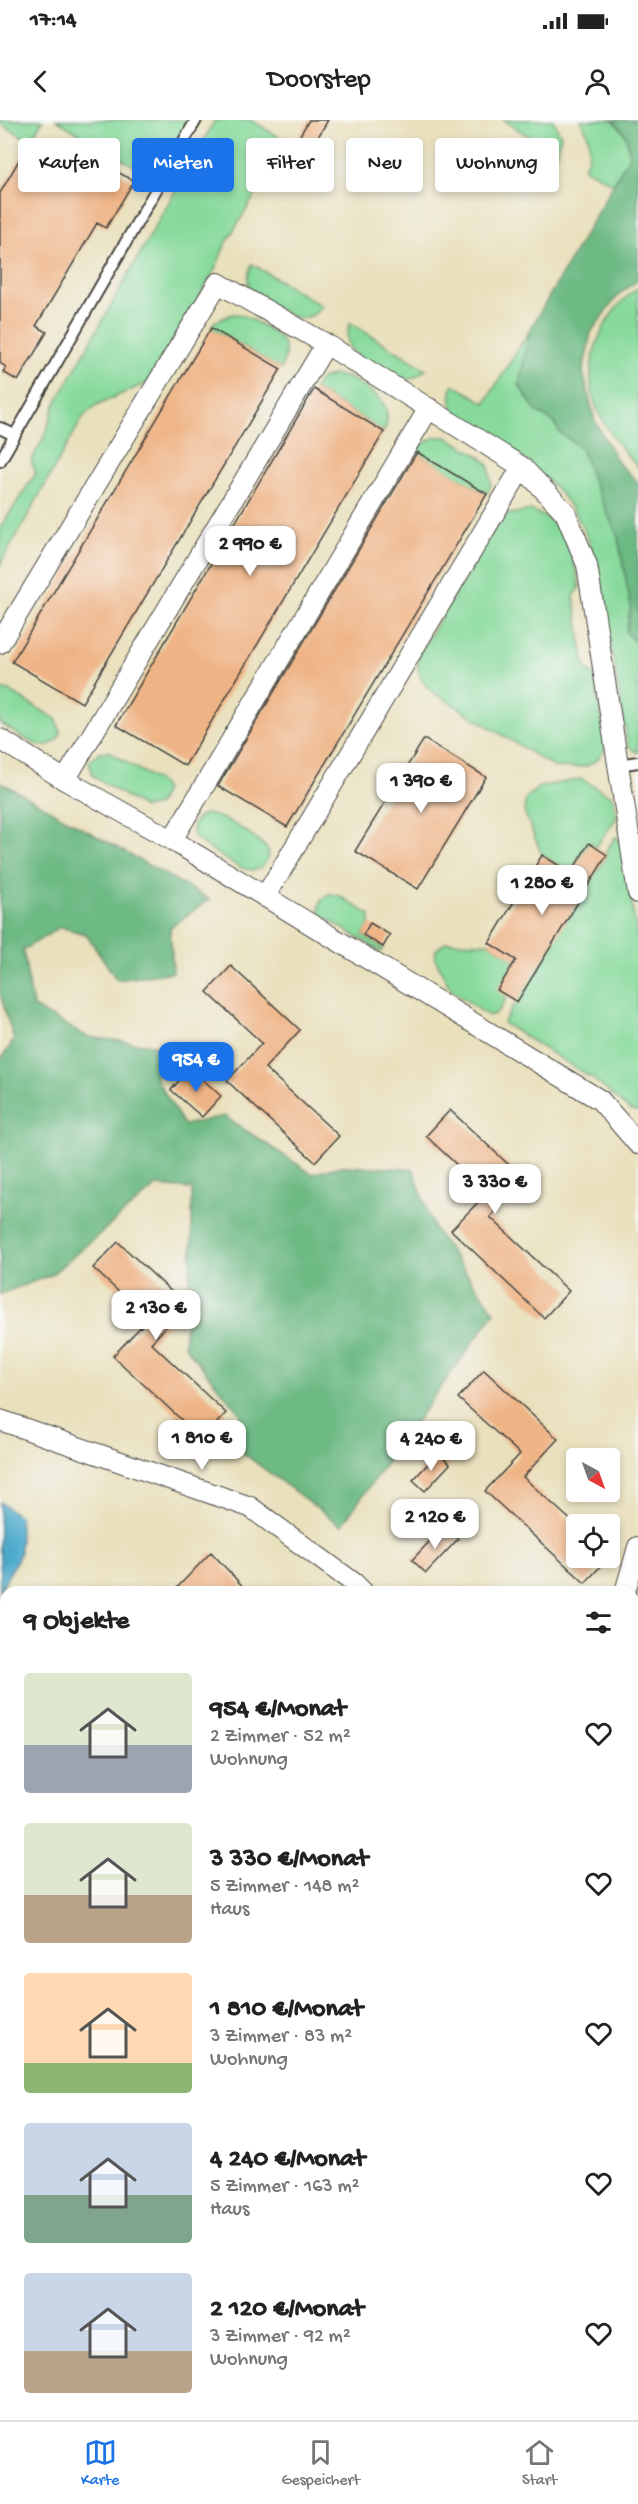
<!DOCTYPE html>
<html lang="de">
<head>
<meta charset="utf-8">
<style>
  body { margin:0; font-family:"Gochi Hand",sans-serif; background:#f6f6f6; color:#222; height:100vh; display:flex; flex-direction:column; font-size:22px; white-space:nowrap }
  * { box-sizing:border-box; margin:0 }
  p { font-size:20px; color:#767676 }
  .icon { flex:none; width:33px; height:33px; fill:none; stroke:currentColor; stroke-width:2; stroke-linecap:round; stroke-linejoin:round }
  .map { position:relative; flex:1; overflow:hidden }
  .drawer { position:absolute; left:0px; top:1466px; width:639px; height:836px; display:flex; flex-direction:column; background:#fff; border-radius:18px 18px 0 0; box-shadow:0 3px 9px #0003 }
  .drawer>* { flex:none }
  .banner { position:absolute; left:18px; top:18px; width:603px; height:54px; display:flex; gap:12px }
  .needle { width:39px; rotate:139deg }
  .fabs { position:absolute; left:566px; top:1328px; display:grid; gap:12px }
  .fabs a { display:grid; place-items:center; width:54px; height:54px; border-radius:6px; background:#fff; box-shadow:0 3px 9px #0003; font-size:30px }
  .price { position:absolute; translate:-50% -51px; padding:0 14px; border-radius:12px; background:#fff; color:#222; font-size:20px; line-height:39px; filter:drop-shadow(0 2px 3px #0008) }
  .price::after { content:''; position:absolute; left:50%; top:36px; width:18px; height:14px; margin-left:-9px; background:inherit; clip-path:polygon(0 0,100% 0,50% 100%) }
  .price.active { background:#1a73e8; color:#fff }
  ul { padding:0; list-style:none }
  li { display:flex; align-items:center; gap:18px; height:150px; padding:0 24px }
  li span { display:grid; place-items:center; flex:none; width:168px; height:120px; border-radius:6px; color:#555 }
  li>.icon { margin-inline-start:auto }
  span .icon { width:72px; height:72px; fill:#fffc; stroke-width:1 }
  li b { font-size:26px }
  h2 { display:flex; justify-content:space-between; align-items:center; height:72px; padding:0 24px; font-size:26px }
  .chip { padding:0 21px; border-radius:6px; background:#fff; box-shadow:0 3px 9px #0003; font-size:21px; line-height:54px }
  .chip.active { background:#1a73e8; color:#fff }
  .status { display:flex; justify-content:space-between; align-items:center; height:42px; padding:0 30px; background:#fff; direction:ltr }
  .status svg { height:16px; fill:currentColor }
  header { display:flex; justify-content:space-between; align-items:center; height:78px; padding:0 24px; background:#fff; font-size:27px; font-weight:600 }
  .tab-bar { display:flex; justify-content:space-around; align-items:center; height:84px; border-top:2px solid #e0e0e0; background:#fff; font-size:16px; color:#767676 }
  .tab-bar a { display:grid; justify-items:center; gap:3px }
  .tab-bar .active { color:#1a73e8 }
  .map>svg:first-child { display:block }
</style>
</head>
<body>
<div class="status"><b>17:14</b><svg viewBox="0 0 49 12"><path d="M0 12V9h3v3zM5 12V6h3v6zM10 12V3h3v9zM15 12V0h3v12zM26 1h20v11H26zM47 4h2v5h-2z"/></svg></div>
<header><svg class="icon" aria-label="back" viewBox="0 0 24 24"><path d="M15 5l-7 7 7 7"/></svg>Doorstep<svg class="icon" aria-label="person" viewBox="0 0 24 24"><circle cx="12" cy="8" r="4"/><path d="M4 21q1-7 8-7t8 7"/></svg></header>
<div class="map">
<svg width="638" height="2300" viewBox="0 0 638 2300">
  <rect width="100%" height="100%" fill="#f6f6f2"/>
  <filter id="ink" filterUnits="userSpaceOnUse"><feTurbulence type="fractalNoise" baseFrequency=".0167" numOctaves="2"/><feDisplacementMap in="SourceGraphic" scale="12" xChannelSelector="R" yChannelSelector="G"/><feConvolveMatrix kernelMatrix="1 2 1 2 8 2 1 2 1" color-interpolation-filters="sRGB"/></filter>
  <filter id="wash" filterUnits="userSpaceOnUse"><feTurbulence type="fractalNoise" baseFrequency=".008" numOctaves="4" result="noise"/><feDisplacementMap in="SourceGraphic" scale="24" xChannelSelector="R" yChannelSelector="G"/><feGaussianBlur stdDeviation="1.35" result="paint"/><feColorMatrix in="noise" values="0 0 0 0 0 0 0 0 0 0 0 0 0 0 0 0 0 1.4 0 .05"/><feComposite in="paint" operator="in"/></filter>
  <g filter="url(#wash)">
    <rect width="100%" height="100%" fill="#e9e0bc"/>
    <path fill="#87da9c" stroke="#598264" stroke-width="1.5" d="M0,0h43l-13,21 -30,-18z
      M56,0h140l-33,55 -12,1z
      M215,0h36l36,22 -61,101 -12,29 -67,111 -51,22 -13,12 -83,148v-37l36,-55 -5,-12 14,-26 10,-30z
      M503,0h50l8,15 -4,19z
      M580,0h33l12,14 5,21 -17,29 -29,-16c8,-18 7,-32 -4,-48z
      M252,144l70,42c-16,22 -35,9 -52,-2 -8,-5 -17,-9 -21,-18 -3,-7 0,-15 3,-22z
      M638,168v179c-16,-17 -30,-34 -40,-56 -19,-43 3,-98 40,-123z
      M233,194c10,0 17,5 27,10 21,12 32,20 21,45l-70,-41 3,-6z
      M350,203l76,46c-6,5 -12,10 -20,11 -14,1 -51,-22 -57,-34 -3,-8 -2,-15 1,-23z
      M530,210l-11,55 18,27 17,10 6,11 21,15 12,33 25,56 13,69 -5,26 12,14v107l-9,-6 -2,-5 -27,-163c-18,-90 -72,-118 -144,-163 -6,-12 -7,-20 -3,-32l32,19z
      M333,255c13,0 20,5 30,11 19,12 30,23 21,46l-70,-43 7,-10z
      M435,317h12l34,20 8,8 2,20 -4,9 -71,-42 8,-9z
      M530,390c37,13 42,43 50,77l-6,9 11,72 10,8 11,70c-10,25 -29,22 -52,21l-123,-76c-12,-11 -14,-20 -13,-36l81,-133 8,-7z
      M0,570h7l49,29 5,14c-13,28 -43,1 -61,-10z
      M108,631l53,32 4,7 -7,15 -14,3 -51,-32 -4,-14 10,-10z
      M581,659l32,18 4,20 -21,30 -7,-4 -18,30 -29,-18 -18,-44 2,-13 13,-11z
      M204,694c18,0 54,23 65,37 -7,43 -51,2 -72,-11 -9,-11 -4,-20 7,-26z
      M615,717l7,4 16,102v169l-7,-1 -39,-33 -89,-55 104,-168 -2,-2z
      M329,774l9,1 32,20v8l-7,12 21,13 -3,4 -60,-37c-4,-9 -1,-16 8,-21z
      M446,822l43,1 27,17 -18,30 9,6c-5,9 -8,21 -20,19l-36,-25 -16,-32 1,-8z"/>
    <path fill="#6dba84" stroke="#4c7258" stroke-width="1.5" d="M613,0h25v160l-19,14 -28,38 -8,40 12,49 24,43 19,18v164l-12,-14 5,-26 -13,-69 -25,-56 -12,-33 -21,-15 -6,-11 -17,-10 -18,-27 11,-55 100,-175 -5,-21z
      M0,662l209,117 -39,29 3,44 -56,8 -31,-46 -26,-7 -37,23 10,57 55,30 88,11 -21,29 29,48 40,-9 88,58 29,-8 72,3 21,60 61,83 -154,214 -98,-73 -2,-38 -57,-70 8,-96v-60l-36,-3 -105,89 -51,19v-233l14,-21 -14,-46z
      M633,1566l5,2v72l-5,-6z
      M633,1879l5,4v75h-5z"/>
    <path fill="#4eaacc" stroke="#3c6a7c" stroke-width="1.5" d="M0,1382l20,15v37l-20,37z"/>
    <g id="blocks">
      <path fill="#efb485" d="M309,0h19l-14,24 -14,-9z
        M297,26l29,17 -10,17 -29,-18z
        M26,28l67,38 12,-21 29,16 -28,47 -9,-5 -61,103 11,6 -29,49 -15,-9 3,-5 -6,-4v-170z
        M211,208l70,41 -199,334 -70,-41z
        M314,269l70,43 -199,334 -69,-41z
        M417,332l70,42 -200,333 -69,-41z
        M424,619l62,38 -68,112 -63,-38z
        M589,723l18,12 -90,147 -20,-12 19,-30 -27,-17 53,-88 29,18z
        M370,803l20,12 -7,12 -20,-12z
        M231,846l69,64 -35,38 74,68 -24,26 -88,-81 35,-38 -55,-51z
        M190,948l31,28 -19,21 -31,-27z
        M450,990l75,70 -35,37 79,74 -25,27 -93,-88 36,-37 -61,-57z
        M118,1122l68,63 -35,38 75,70 -24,26 -89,-83 35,-37 -55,-51z
        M484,1250l74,69 -35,38 53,48v32h33l-24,26 -100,-92 35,-37 -62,-56z
        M438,1333l12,11 -25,27 -12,-11z
        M444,1406l14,13 -32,34 -14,-13z
        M211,1432l37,40h-75z"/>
    </g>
  </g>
  <g filter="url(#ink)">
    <use href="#blocks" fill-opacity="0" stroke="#484641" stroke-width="1.5"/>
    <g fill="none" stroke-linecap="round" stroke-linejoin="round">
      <defs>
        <path id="lane" d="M0,308l14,7
          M0,341l196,-341
          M618,645l20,-3"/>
        <path id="street" d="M0,523l218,-360 108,61 196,123 43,45 22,53 51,328
          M0,619l65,41 107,60 428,260 38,44
          M65,660l261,-436
          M172,720l257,-432
          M265,777l257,-430
          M0,1300l250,87 104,76 9,9
          M625,1472l13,-45
          M0,1723l6,3
          M574,2295l2,5
          M119,2300l8,-5"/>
      </defs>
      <use href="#lane" stroke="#484641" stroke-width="14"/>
      <use href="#street" stroke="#484641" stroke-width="22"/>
      <use href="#lane" stroke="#fff" stroke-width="10"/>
      <use href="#street" stroke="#fff" stroke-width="20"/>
    </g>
  </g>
</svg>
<div class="fabs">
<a><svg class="needle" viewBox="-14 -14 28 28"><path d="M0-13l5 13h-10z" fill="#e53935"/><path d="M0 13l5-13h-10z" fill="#767676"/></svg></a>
<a><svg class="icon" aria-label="locate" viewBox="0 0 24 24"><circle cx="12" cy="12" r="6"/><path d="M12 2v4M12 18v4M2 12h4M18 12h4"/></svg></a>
</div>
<b class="price" style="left:250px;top:457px">2 990 €</b>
<b class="price" style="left:421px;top:694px">1 390 €</b>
<b class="price" style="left:542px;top:796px">1 280 €</b>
<b class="price active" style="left:196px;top:973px">954 €</b>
<b class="price" style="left:495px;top:1095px">3 330 €</b>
<b class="price" style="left:156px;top:1221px">2 130 €</b>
<b class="price" style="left:202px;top:1351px">1 810 €</b>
<b class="price" style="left:431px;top:1352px">4 240 €</b>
<b class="price" style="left:435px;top:1430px">2 120 €</b>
<div class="banner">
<a class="chip">Kaufen</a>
<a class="chip active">Mieten</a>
<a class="chip">Filter</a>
<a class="chip">Neu</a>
<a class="chip">Wohnung</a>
</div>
<section class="drawer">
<h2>9 Objekte<svg class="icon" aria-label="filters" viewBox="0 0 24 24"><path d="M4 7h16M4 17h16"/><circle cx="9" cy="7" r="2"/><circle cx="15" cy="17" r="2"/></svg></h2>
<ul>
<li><span style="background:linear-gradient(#dfe7d0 60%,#9aa5b1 0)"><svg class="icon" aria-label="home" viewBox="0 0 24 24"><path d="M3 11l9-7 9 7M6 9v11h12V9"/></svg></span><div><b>954 €/Monat</b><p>2 Zimmer · 52 m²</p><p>Wohnung</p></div><svg class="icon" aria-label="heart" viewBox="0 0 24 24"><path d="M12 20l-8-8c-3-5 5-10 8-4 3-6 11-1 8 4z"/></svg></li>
<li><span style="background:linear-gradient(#dfe7d0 60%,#b9a48a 0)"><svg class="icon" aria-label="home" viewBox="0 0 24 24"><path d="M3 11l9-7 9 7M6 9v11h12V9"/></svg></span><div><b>3 330 €/Monat</b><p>5 Zimmer · 148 m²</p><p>Haus</p></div><svg class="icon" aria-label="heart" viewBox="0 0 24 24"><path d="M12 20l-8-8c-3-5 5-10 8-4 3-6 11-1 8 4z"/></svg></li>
<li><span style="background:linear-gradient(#ffd9b3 75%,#8fb573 0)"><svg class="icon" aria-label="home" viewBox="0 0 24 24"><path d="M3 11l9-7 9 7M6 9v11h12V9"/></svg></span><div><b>1 810 €/Monat</b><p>3 Zimmer · 83 m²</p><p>Wohnung</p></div><svg class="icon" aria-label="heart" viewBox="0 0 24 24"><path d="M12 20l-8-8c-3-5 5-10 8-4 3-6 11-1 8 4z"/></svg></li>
<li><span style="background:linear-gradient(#c9d6e8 60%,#7fa58c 0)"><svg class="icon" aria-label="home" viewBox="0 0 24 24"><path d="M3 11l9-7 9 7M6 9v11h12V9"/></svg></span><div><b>4 240 €/Monat</b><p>5 Zimmer · 163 m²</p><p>Haus</p></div><svg class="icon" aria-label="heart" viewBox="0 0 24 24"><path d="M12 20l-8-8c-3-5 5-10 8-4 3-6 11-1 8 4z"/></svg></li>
<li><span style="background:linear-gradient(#c9d6e8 65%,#b9a48a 0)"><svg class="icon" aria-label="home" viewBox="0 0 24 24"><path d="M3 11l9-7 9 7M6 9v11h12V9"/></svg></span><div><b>2 120 €/Monat</b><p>3 Zimmer · 92 m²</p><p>Wohnung</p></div><svg class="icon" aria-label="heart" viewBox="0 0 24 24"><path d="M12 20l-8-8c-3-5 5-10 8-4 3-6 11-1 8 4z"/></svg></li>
</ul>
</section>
</div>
<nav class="tab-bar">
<a class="active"><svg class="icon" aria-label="map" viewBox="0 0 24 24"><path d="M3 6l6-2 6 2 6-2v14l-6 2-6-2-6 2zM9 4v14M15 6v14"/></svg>Karte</a>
<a><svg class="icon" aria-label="saved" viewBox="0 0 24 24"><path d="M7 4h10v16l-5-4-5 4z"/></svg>Gespeichert</a>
<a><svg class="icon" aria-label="home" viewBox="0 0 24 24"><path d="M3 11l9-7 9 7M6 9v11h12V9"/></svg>Start</a>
</nav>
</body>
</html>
